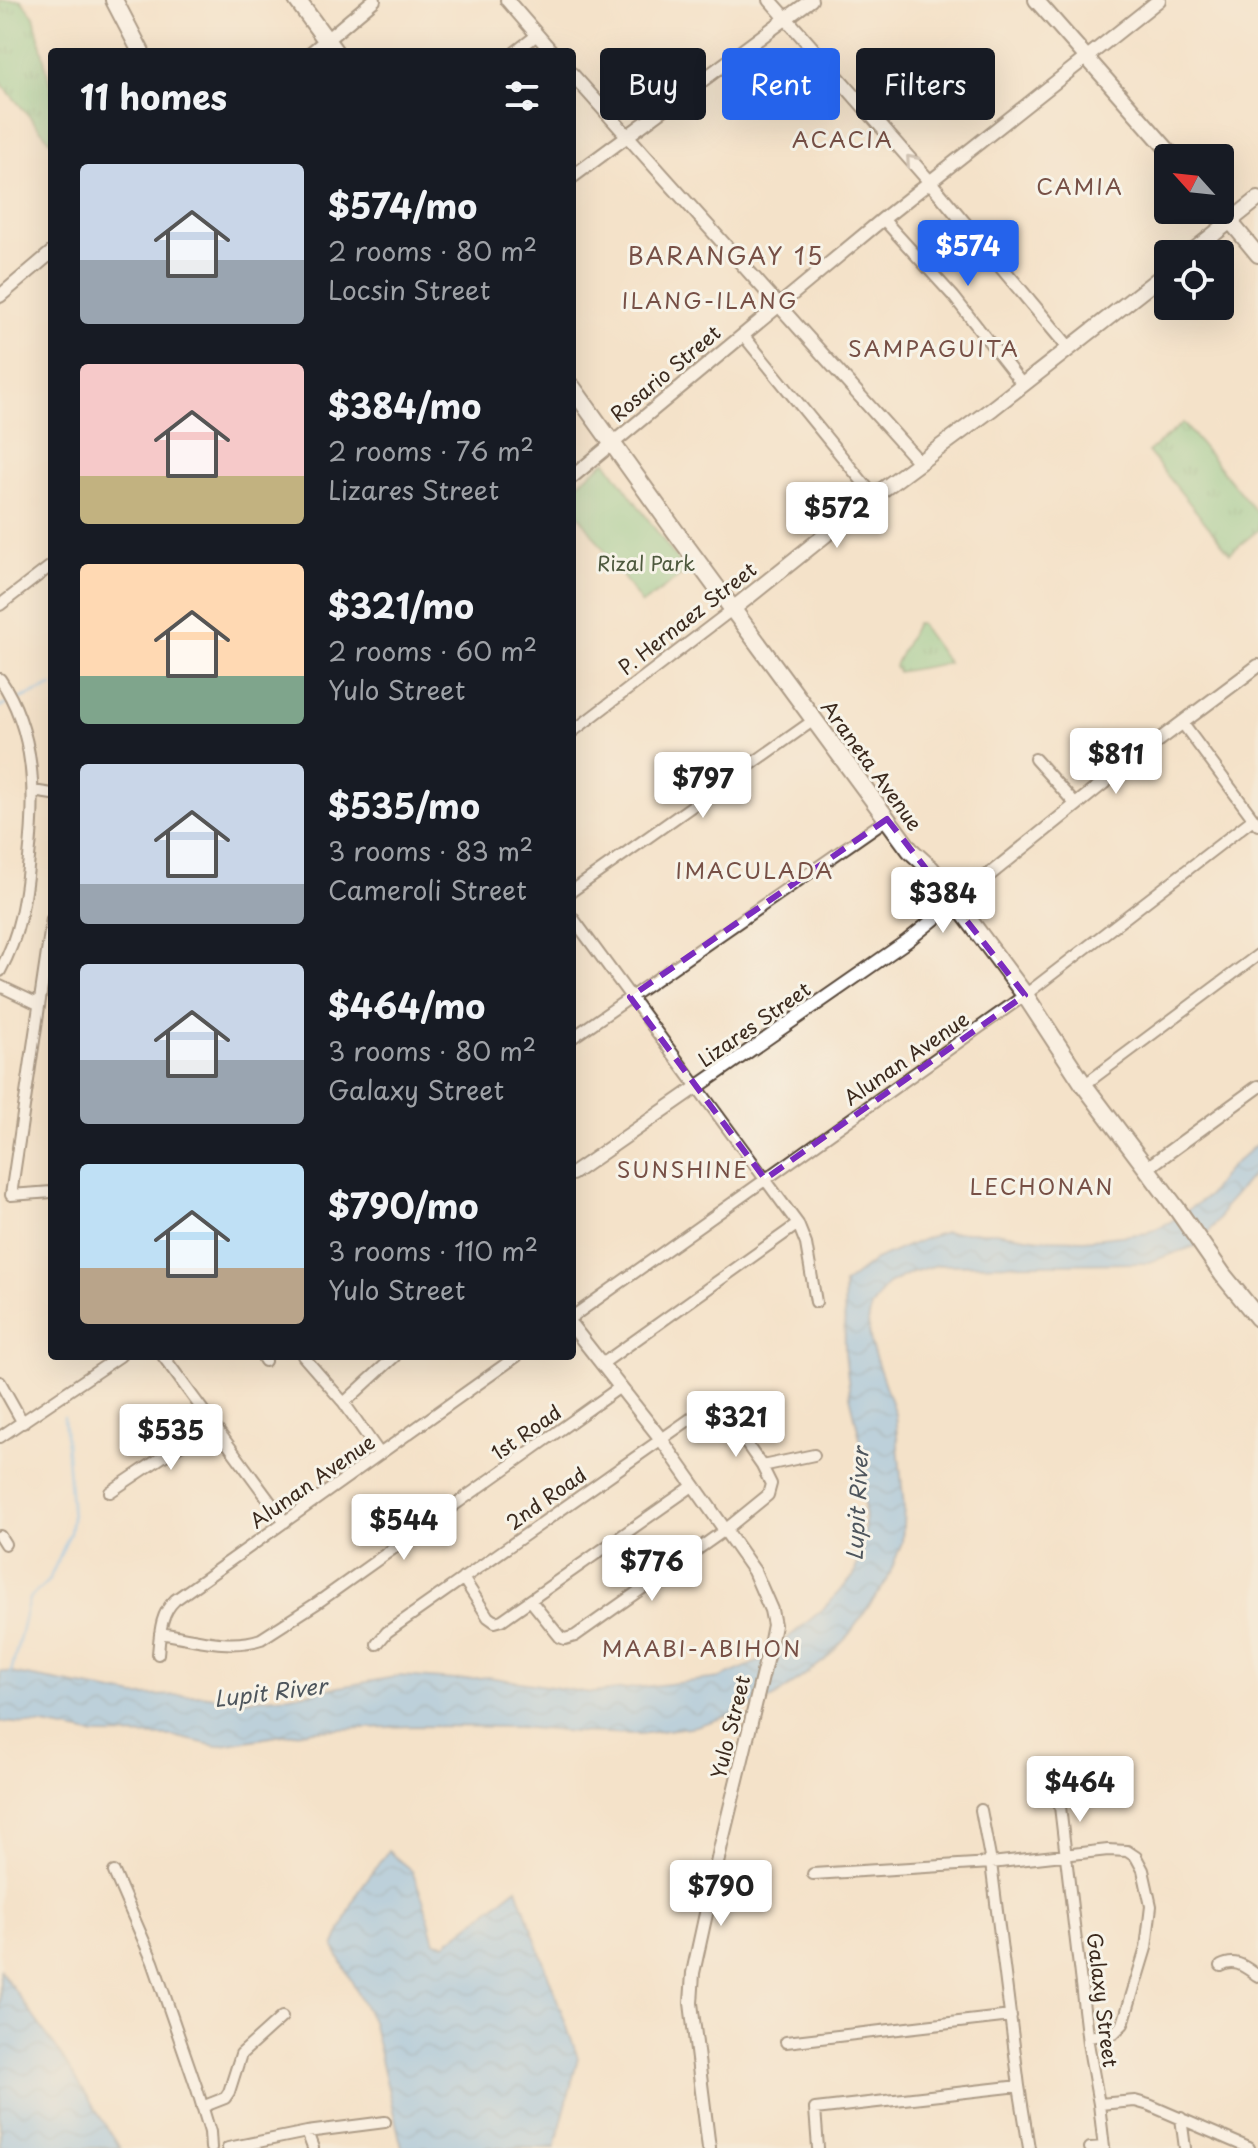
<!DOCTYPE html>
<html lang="en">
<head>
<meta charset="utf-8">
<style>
  body { margin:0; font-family:"Playpen Sans",sans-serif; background:#20242c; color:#f1f3f6; height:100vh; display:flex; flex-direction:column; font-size:30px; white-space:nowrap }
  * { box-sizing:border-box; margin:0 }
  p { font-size:26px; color:#9ea1a6 }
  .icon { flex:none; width:44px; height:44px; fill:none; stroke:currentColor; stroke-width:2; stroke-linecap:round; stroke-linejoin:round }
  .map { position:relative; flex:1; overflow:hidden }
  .details { position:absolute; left:48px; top:48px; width:528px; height:1312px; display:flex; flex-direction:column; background:#171b24; border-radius:8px; box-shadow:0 8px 32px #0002 }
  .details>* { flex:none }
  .top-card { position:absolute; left:600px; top:48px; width:538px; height:72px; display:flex; gap:16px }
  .needle { width:52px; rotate:297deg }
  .tools { position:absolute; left:1154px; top:144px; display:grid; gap:16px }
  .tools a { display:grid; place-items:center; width:80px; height:80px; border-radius:8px; background:#171b24; box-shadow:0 8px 32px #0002; font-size:40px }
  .price { position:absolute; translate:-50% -68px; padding:0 18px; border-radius:8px; background:#fff; color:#222; font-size:26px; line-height:52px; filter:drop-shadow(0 2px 4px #0008) }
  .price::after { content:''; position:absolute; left:50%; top:48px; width:24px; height:18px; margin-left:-12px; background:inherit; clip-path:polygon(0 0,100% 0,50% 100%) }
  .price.on { background:#2563eb; color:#fff }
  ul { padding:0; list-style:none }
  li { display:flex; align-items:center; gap:24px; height:200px; padding:0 32px }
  li span { display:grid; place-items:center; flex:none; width:224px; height:160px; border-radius:8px; color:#555 }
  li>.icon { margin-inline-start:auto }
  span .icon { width:96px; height:96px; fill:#fffc; stroke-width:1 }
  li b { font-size:34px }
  h2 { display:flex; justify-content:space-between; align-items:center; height:96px; padding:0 32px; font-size:34px }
  .tag { padding:0 28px; border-radius:8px; background:#171b24; box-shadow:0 8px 32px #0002; font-size:28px; line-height:72px }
  .tag.on { background:#2563eb; color:#fff }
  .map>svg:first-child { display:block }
</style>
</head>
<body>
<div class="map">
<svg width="1258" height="2148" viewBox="0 0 1258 2148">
  <defs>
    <pattern id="grass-tufts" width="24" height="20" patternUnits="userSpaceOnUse" patternTransform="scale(2)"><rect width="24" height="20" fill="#7bc887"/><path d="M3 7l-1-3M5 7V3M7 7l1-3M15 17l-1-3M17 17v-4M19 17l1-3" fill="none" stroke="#66a36e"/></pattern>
    <pattern id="water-waves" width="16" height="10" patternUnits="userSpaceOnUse" patternTransform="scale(2)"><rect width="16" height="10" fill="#7abbef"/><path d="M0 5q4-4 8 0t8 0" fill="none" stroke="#6598c1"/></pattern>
  </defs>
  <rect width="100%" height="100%" fill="#f7f3e8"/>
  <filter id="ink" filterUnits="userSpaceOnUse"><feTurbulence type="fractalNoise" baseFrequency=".0125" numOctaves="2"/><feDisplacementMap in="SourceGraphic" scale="16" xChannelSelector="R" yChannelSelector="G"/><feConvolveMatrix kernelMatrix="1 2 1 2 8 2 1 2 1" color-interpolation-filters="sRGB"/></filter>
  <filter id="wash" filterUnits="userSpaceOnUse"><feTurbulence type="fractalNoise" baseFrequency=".006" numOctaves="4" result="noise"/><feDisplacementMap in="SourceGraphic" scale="32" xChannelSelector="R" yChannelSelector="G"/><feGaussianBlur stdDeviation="1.8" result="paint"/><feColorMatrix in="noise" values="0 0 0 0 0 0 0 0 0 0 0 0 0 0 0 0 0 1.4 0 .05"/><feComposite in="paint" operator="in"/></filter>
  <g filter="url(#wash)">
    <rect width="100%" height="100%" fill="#f4e2c9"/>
    <path fill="url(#grass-tufts)" stroke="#5b7952" stroke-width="2" d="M0,0h21l13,16 18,77v50l-52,-61z
      M1183,423l75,91v16l-28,23 -82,-101z
      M916,623h3l29,40 -50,9 -3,-5 1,-4z"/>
    <path fill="#7bc887" stroke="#5b7952" stroke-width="2" d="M606,461l80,111 -44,32 -70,-99v-17z"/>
    <path fill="url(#water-waves)" stroke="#5a7286" stroke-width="2" d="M1258,1143v25l-33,38 -6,13 -20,26 -53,18 -209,2 -25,7 -24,12 -17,23 -3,16 3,22 24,69 9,93 -2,35 -15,39 -40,56 -22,23 -51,38 -46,18 -32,10 -57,8 -64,-2 -57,-5 -103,-1 -101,4 -98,16 -43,-10 -77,-1 -53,-10 -43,-3v-51l136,25 65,-1 36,5 52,-4 111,-20 56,4 32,-3 103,16 129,-15 38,-16 64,-52 32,-34 11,-45 -2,-80 -13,-55 -5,-43 -1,-69 31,-24 49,-21 21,-7h50l45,7 44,1 63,-7 23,-11 38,-26 18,-25z
      M388,1851l24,20 12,31 11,40 10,2 72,-56 61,170 -23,90h-153l-30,-127 -38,-74 23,-54z
      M0,1970l59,82 61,96h-120z"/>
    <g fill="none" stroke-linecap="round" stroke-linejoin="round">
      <path stroke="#7abbef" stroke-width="3" d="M0,707l52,-21
        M11,1673l18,-74 20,-19 21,-47 2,-15 -8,-101"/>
    </g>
  </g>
  <g filter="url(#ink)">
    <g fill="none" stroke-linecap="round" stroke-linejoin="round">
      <defs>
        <path id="minor" d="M515,52l22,-17
          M883,219l71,78 68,87
          M743,335l131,161
          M0,605l52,-40
          M0,679c36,53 36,118 29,179 -4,40 -9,77 -29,113
          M1183,724l75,101
          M572,732l161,-123
          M1035,759l41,46
          M33,791l19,3
          M572,891l242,-171
          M572,917l226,307 8,20 10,58
          M52,919l-41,276 41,-3
          M0,986l38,18
          M572,1038l315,-219
          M1084,1085l174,-130
          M572,1317l453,-322 228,-176
          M163,1356l122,166
          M262,1356l3,5
          M303,1356l41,47 36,51
          M602,1364l196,-140
          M0,1382l23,41
          M344,1403l51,-47
          M0,1437l120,-81
          M110,1492l103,-69
          M0,1536l5,8
          M463,1578l25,39 7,5 7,-2 192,-135
          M531,1601l29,36 5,2 10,-3 150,-106 43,-35 3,-11 -9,-18
          M160,1633c32,5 70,17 101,6l56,-36 303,-216
          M377,1644l10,-12 323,-227 5,-1 5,2 42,60 52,-11
          M158,1654c2,-20 2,-40 17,-54l342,-244
          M1059,1798l29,245 11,61 5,44
          M981,1810l10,53 28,223 10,62
          M114,1872l39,90 44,127 13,43 1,16
          M813,1874l178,-11 117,-13 19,1 9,6 7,13 8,36 -5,42 -23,76 -9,9 -26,4
          M1221,1966c15,-8 24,1 37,10
          M786,2042l225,-26
          M1099,2104l36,-3 14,4 100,43
          M202,2107l23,-9 4,-6 12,-38 41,-37
          M1181,2118l4,30
          M307,2132l6,16
          M228,2148l79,-16 78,-10
          M818,2148l-3,-39 204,-23
          M1090,2148l14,-1"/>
        <path id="tertiary" d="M507,0l45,52
          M770,0l160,182 139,166
          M312,52l62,-52
          M572,74l347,388
          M572,177l239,-177
          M0,296l52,-44
          M572,477l311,-258 276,-219
          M1147,1168l111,-81
          M572,1174l335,-233 216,-174 135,-101
          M572,1326l89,113 93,132 17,39 3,15 -3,15 -50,205 -28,128 -2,30 18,145"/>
        <path id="secondary" d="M1036,0l139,158
          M1220,209l38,46
          M1189,254l69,-55
          M733,609l141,-113 119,-88 175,-137"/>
        <path id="primary" d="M114,0l27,52
          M297,0l38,52
          M572,387l103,144 235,319 21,19 94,126 59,90 93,124 46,66 35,43"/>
      </defs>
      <use href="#minor" stroke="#574638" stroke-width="14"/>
      <use href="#tertiary" stroke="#574638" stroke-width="16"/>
      <use href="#secondary" stroke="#574638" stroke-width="18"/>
      <use href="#primary" stroke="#574638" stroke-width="20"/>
      <use href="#minor" stroke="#fff" stroke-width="10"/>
      <use href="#tertiary" stroke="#fff" stroke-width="12"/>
      <use href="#secondary" stroke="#fff" stroke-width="14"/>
      <use href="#primary" stroke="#fff" stroke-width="16"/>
    </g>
    <defs><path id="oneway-chevron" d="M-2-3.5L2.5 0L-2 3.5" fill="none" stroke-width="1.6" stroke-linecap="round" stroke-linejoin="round" transform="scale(2)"/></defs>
    <use stroke="#a79f9a" href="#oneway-chevron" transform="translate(911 160) rotate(-131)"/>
  </g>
  <path d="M0 0H1258V2148H0ZM887,819l138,176 -260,184 -135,-182z" fill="#f4e2c9" fill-opacity=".55" fill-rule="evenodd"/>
  <path fill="none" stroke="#7b2cbf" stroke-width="6" stroke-dasharray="16 10" stroke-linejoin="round" d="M887,819l138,176 -260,184 -135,-182z"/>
  <g text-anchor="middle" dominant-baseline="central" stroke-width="6" stroke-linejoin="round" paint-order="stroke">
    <g font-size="20" fill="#3b2a1e" stroke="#f7f3e8">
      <text transform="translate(665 373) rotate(-40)">Rosario Street</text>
      <text transform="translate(687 618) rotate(-38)">P. Hernaez Street</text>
      <text transform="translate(872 765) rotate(54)">Araneta Avenue</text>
      <text transform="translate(754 1024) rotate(-35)">Lizares Street</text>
      <text transform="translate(906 1058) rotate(-35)">Alunan Avenue</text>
      <text transform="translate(526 1432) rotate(-35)">1st Road</text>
      <text transform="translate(312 1481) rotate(-35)">Alunan Avenue</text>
      <text transform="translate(546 1498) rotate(-35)">2nd Road</text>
      <text transform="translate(730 1727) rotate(-76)">Yulo Street</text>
      <text transform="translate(1103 2000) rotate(83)">Galaxy Street</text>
    </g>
    <g font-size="20" fill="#4e593e" stroke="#f7f3e8">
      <text x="646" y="563">Rizal Park</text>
    </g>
    <g font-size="22" letter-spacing="2" fill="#775046" stroke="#f7f3e8">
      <text x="843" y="138">ACACIA</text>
      <text x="1080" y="185">CAMIA</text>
      <text x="710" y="299">ILANG-ILANG</text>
      <text x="934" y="347">SAMPAGUITA</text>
      <text x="755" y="869">IMACULADA</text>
      <text x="683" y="1168">SUNSHINE</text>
      <text x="1042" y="1185">LECHONAN</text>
      <text x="702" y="1647">MAABI-ABIHON</text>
    </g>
    <g font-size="22" font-style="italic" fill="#4e565d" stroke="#f7f3e8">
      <text transform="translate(856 1504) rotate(-87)">Lupit River</text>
      <text transform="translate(270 1691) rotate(-7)">Lupit River</text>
    </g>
    <g font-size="24" letter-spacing="2" fill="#775046" stroke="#f7f3e8">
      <text x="726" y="255">BARANGAY 15</text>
    </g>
  </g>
</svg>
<div class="tools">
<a><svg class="needle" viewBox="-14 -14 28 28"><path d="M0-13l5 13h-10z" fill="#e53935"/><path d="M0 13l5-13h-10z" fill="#9ea1a6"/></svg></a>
<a><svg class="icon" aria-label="locate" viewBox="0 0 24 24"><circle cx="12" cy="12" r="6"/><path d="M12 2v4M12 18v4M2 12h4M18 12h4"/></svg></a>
</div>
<b class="price on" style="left:968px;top:288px">$574</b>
<b class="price" style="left:837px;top:550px">$572</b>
<b class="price" style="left:1116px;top:796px">$811</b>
<b class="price" style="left:703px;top:820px">$797</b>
<b class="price" style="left:943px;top:935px">$384</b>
<b class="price" style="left:736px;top:1459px">$321</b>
<b class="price" style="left:171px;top:1472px">$535</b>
<b class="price" style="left:404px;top:1562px">$544</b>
<b class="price" style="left:652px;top:1603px">$776</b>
<b class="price" style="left:1080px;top:1824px">$464</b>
<b class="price" style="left:721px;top:1928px">$790</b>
<div class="top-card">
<a class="tag">Buy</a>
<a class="tag on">Rent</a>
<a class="tag">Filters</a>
</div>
<section class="details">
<h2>11 homes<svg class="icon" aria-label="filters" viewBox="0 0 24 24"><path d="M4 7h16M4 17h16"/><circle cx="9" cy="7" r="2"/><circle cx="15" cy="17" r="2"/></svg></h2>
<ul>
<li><span style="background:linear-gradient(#c9d6e8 60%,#9aa5b1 0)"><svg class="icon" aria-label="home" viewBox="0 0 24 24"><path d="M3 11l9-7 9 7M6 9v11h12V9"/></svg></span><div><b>$574/mo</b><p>2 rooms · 80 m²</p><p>Locsin Street</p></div></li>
<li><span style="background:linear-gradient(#f6c9c9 70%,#c2b280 0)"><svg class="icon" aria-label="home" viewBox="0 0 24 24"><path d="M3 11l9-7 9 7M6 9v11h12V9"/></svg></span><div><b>$384/mo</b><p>2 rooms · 76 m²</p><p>Lizares Street</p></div></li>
<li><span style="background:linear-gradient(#ffd9b3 70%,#7fa58c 0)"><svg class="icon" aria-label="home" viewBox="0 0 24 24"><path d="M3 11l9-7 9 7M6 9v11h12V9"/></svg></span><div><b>$321/mo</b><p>2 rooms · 60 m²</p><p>Yulo Street</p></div></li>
<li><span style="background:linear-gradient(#c9d6e8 75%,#9aa5b1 0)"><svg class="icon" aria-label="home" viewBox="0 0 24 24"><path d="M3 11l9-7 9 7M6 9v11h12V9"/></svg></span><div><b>$535/mo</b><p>3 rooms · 83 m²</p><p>Cameroli Street</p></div></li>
<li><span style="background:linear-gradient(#c9d6e8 60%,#9aa5b1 0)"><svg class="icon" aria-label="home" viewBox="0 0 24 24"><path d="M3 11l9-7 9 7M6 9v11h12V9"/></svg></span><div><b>$464/mo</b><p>3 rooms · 80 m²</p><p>Galaxy Street</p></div></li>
<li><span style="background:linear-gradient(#bfe0f5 65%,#b9a48a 0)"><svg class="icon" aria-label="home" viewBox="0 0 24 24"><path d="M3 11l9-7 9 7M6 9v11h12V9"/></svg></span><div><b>$790/mo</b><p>3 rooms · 110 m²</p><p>Yulo Street</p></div></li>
</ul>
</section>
</div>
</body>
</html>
